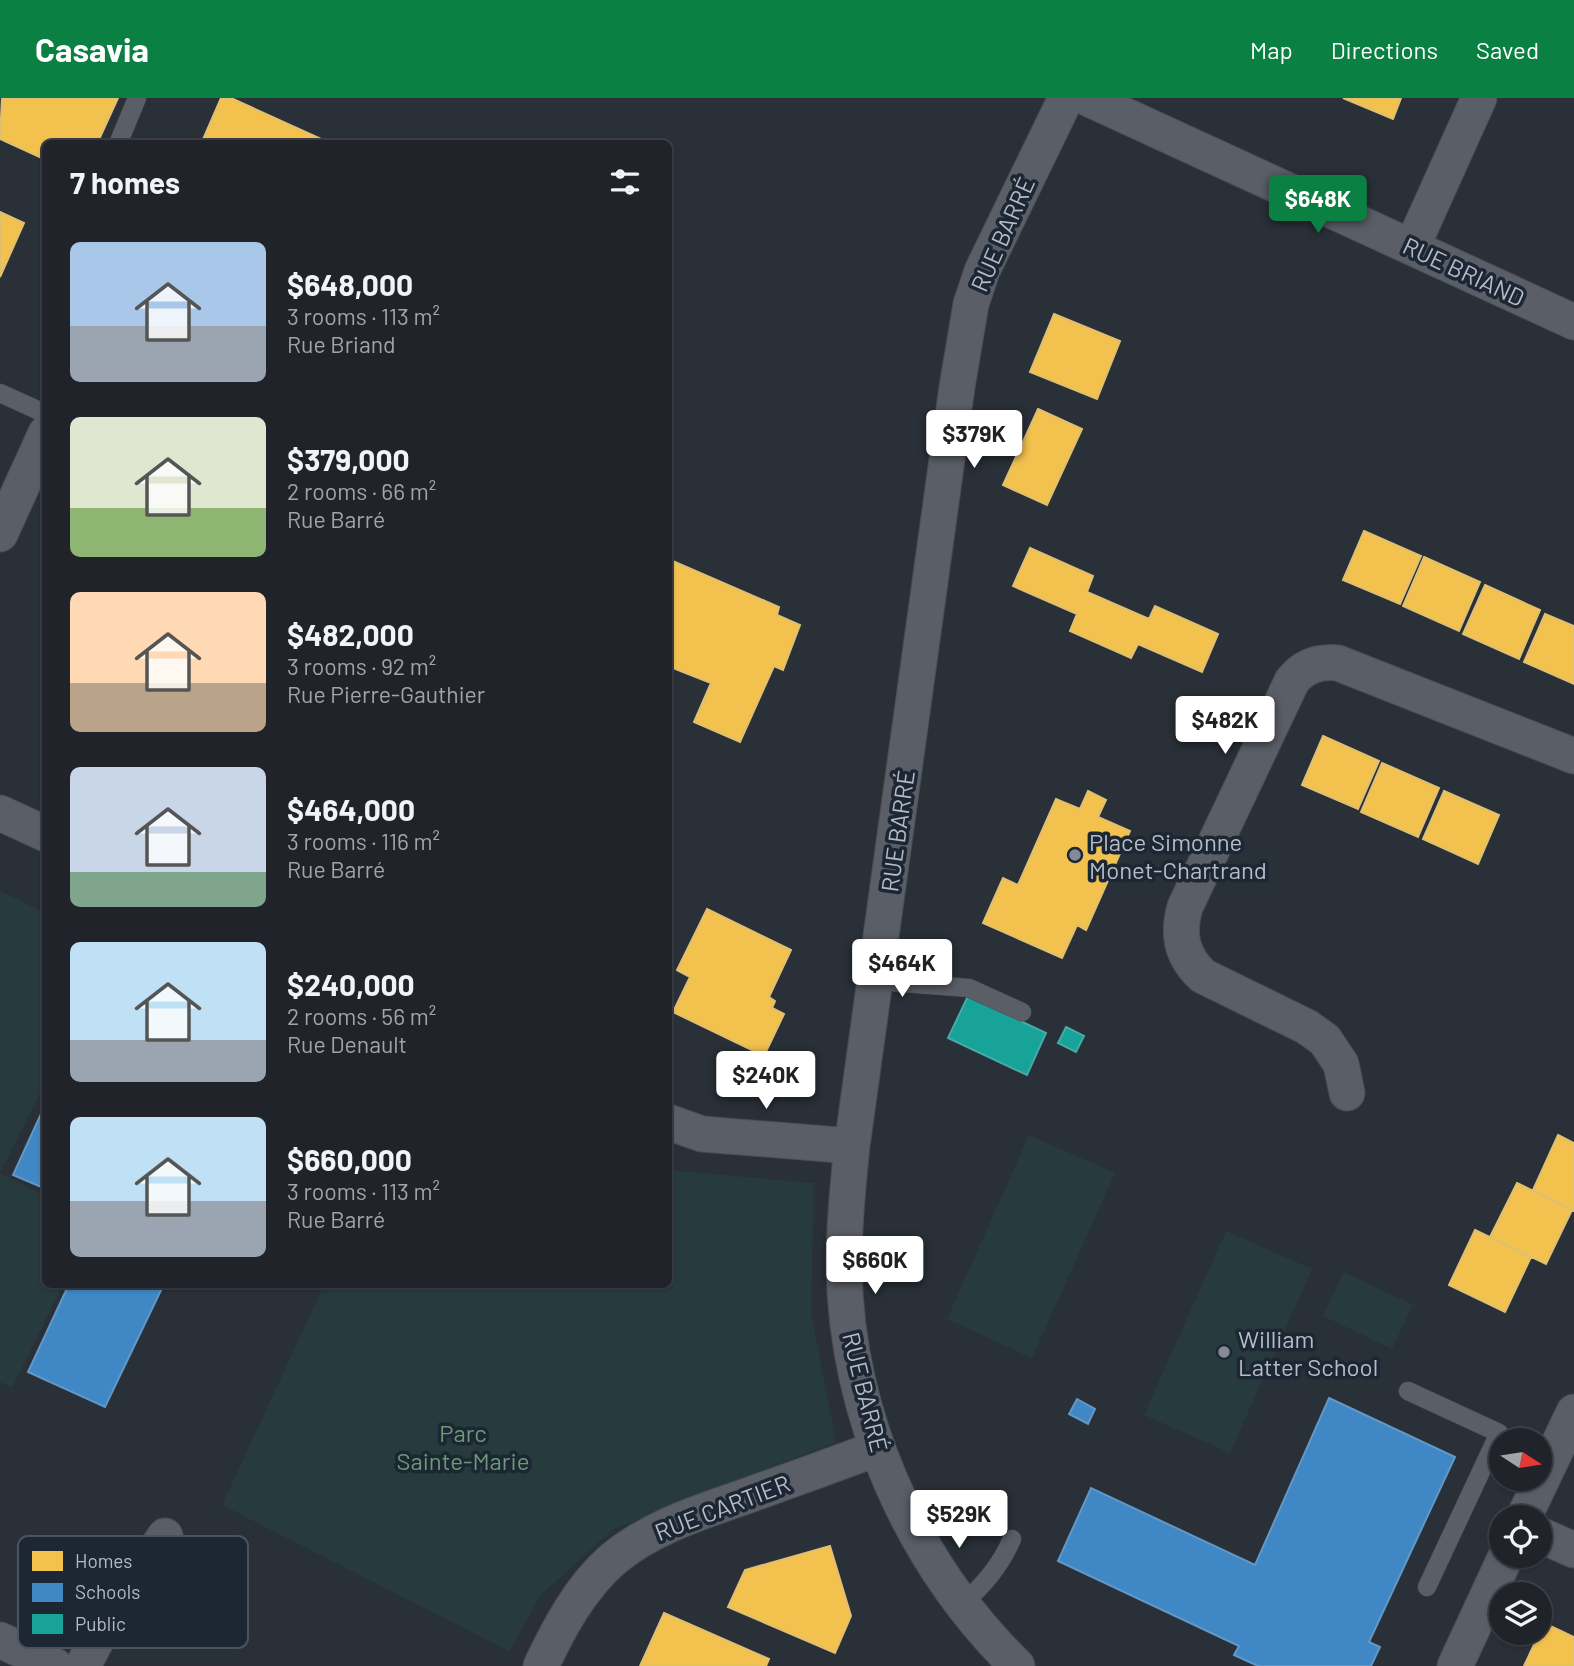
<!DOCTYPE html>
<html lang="en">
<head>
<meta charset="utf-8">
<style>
  body { margin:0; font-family:Barlow,sans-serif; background:#2d3036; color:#f1f3f6; height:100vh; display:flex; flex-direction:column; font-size:26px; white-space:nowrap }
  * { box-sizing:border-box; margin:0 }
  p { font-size:23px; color:#a2a4a8 }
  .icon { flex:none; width:38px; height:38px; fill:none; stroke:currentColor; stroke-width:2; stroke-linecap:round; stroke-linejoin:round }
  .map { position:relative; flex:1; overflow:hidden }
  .sheet { position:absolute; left:42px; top:42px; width:630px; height:1148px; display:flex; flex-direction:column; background:#20242a; border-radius:10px; box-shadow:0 2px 5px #0004,0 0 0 2px #3d4147 }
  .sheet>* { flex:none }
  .needle { width:46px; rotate:102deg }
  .controls { position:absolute; left:1489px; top:1330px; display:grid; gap:14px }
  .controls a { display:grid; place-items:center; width:63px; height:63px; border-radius:50%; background:#20242a; box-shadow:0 2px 5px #0004,0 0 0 2px #3d4147; font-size:35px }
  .price { position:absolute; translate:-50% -60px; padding:0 16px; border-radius:7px; background:#fff; color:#222; font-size:23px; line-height:46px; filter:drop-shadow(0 2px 4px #0008) }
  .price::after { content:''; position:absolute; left:50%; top:42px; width:21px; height:16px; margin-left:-10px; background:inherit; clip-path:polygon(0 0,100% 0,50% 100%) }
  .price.selected { background:#0b8043; color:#fff }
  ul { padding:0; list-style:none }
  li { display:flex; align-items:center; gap:21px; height:175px; padding:0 28px }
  li span { display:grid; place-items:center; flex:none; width:196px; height:140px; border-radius:10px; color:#555 }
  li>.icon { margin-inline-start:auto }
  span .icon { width:84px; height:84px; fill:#fffc; stroke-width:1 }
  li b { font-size:30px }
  h2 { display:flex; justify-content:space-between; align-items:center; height:84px; padding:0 28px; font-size:30px }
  header { display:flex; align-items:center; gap:42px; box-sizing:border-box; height:98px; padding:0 35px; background:#0b8043; color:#fff }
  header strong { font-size:33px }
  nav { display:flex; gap:38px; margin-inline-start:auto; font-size:24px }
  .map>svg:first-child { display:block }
</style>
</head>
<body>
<header>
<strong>Casavia</strong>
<nav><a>Map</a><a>Directions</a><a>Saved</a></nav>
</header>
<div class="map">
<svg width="1574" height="1568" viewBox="0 0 1574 1568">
  <rect width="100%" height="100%" fill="#2a3038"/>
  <path fill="#273a3e" d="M0,793l46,22 -1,177 -3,-1 -42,84 45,23 1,88 17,1 -51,103 -12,-6z
    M1029,1037l86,38 -83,185 -85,-39z
    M669,1069l8,4 137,12 -3,130 25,129 -224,88 -71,65 -32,56 -287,-146 102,-220 344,-1z
    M1226,1133l86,38 -82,184 -86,-38z
    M1344,1174l69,33 -21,44 -69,-33z"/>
  <path fill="#f2c14e" stroke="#dfc073" stroke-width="2" d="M2,0h116l-21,46h-51v16l-46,-21z
    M221,0h10l101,46h-131z
    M1343,0h58l-8,21z
    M0,114l24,11 -24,54z
    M1054,216l66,27 -23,58 -67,-27z
    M1038,311l44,20 -35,76 -44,-20z
    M1364,433l57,25 -21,48 -57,-24z
    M1030,450l63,28 -6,16 62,27 6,-13 63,28 -16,38 -64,-28 -7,14 -61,-27 7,-17 -64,-28z
    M1424,459l56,25 -21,49 -56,-25z
    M668,461l111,48 -2,8 23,10 -17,45 -9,-4 -34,76 -46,-20 17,-39 -43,-17z
    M1485,487l55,25 -21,49 -56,-25z
    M1545,516l29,12v58l-50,-22z
    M1323,638l56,25 -21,48 -56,-24z
    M1382,665l57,25 -21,49 -57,-25z
    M1088,693l18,9 -8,17 32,14 -44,99 -9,-5 -15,33 -79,-35 20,-45 15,7 38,-86 24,10z
    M1444,693l55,24 -21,49 -55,-25z
    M707,811l84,41 -22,47 6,4 -3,7 12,6 -20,42 -91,-44 17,-35 -13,-7z
    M1558,1037l16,8v68l-41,-21z
    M1517,1085l55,27 -26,54 -56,-27z
    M1475,1132l56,27 -26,55 -56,-27z
    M830,1448l21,70 -16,37 -107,-46 17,-37z
    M664,1515l105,46 -3,7h-126z
    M1544,1525l30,14v29h-50z"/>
  <path fill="#3f88c5" stroke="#6298c6" stroke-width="2" d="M46,1005v86l-33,-14z
    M69,1186h95l-59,123 -77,-35z
    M1329,1300l126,59 -86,185 11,5 -9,19h-113l-24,-11 5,-9 -181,-85 33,-73 164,77z
    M1077,1301l18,10 -7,15 -19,-10z"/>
  <path fill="#17a398" stroke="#46aaa7" stroke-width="2" d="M968,898l78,37 -19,42 -79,-37z
    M1066,929l18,9 -8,16 -18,-9z"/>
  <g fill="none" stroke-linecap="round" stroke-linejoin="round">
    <defs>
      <path id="lane" d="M118,46l19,-46
        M0,295l46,21
        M876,883l93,7 53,24
        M1408,1293l91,42 -72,154
        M962,1506c23,-20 38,-38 50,-65"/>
      <path id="street" d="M1087,0l487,224
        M1412,149l67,-149
        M0,436l46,-101
        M0,715l46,21
        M1347,995l-6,-29 -16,-24 -18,-13 -104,-51c-21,-19 -26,-42 -18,-69l107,-226c12,-15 27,-20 46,-18l236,93
        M668,1024l34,12 150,12
        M1524,1419l50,-105
        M1540,1437l34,15
        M0,1542l55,26
        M83,1568l16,-31 66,-99
        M541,1568c18,-38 39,-78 71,-106 40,-34 92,-49 140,-66 42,-15 84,-30 126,-46
        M1017,1568c-107,-105 -172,-253 -173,-404 0,-39 4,-78 8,-116l105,-759 14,-83 11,-33 84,-173
        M1455,1568l51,-110"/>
    </defs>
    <use href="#lane" stroke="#484c53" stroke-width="19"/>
    <use href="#street" stroke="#484c53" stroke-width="37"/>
    <use href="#lane" stroke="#5a5e66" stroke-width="18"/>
    <use href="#street" stroke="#5a5e66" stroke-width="35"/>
  </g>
  <g fill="#848b96" stroke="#1d2633" stroke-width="2.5">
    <circle cx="1075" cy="757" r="7"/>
    <circle cx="1224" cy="1254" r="7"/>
  </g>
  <g text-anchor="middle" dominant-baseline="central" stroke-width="7" stroke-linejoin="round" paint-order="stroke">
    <g font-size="24" fill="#b4bcc9" stroke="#1d2633">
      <text transform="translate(1002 136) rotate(-66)">RUE BARRÉ</text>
      <text transform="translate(1464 173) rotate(25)">RUE BRIAND</text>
      <text transform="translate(897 733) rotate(-82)">RUE BARRÉ</text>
      <text transform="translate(866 1294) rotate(76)">RUE BARRÉ</text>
      <text transform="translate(722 1409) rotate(-21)">RUE CARTIER</text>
    </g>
    <g font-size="24" fill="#b4bcc9" stroke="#1d2633" text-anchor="start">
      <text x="1089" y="743">Place Simonne<tspan x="1089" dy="28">Monet-Chartrand</tspan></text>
      <text x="1238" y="1240">William<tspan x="1238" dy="28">Latter School</tspan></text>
    </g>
    <g font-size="24" fill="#6b9a76" stroke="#1d2633">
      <text x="463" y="1334">Parc<tspan x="463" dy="28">Sainte-Marie</tspan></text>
    </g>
  </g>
  <rect x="18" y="1438" width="230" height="112" rx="10" fill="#1d2633" stroke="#4a5360" stroke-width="2"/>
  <rect x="32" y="1453" width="31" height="20" fill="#f2c14e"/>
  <rect x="32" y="1485" width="31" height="19" fill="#3f88c5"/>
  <rect x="32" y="1516" width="31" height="20" fill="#17a398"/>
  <g font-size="19" fill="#b4bcc9">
    <text x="75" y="1470">Homes</text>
    <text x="75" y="1501">Schools</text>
    <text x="75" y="1533">Public</text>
  </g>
</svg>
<div class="controls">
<a><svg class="needle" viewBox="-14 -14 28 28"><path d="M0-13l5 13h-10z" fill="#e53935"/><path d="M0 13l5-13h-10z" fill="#a2a4a8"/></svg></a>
<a><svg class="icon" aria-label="locate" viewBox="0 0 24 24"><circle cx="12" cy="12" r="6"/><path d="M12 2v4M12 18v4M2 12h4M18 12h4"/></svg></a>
<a><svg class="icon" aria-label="layers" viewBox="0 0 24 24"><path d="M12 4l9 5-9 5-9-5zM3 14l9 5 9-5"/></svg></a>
</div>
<b class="price selected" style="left:1318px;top:137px">$648K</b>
<b class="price" style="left:974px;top:372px">$379K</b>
<b class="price" style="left:1225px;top:658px">$482K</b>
<b class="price" style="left:902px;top:901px">$464K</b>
<b class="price" style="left:766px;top:1013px">$240K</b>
<b class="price" style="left:875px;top:1198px">$660K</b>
<b class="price" style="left:959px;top:1452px">$529K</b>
<section class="sheet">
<h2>7 homes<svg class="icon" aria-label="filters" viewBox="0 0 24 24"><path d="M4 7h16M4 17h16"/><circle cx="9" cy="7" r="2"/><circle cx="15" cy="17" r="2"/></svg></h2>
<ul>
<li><span style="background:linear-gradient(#a9c7e8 60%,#9aa5b1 0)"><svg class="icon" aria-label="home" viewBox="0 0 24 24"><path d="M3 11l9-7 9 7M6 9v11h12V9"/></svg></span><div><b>$648,000</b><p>3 rooms · 113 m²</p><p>Rue Briand</p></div></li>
<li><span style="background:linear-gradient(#dfe7d0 65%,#8fb573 0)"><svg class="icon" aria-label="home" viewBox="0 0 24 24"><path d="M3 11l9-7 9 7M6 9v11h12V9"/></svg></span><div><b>$379,000</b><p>2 rooms · 66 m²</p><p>Rue Barré</p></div></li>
<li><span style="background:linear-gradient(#ffd9b3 65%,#b9a48a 0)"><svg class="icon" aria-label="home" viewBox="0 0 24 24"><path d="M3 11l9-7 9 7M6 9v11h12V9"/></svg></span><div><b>$482,000</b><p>3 rooms · 92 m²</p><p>Rue Pierre-Gauthier</p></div></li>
<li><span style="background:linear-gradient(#c9d6e8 75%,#7fa58c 0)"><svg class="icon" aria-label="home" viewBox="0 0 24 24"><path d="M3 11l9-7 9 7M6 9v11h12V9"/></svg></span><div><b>$464,000</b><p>3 rooms · 116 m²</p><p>Rue Barré</p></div></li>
<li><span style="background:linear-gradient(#bfe0f5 70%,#9aa5b1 0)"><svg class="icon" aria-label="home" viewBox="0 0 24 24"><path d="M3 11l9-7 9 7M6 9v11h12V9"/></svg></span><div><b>$240,000</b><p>2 rooms · 56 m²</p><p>Rue Denault</p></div></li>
<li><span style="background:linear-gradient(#bfe0f5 60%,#9aa5b1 0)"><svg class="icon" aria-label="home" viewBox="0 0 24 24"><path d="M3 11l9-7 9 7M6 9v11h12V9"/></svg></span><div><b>$660,000</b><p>3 rooms · 113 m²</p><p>Rue Barré</p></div></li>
</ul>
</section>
</div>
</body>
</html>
